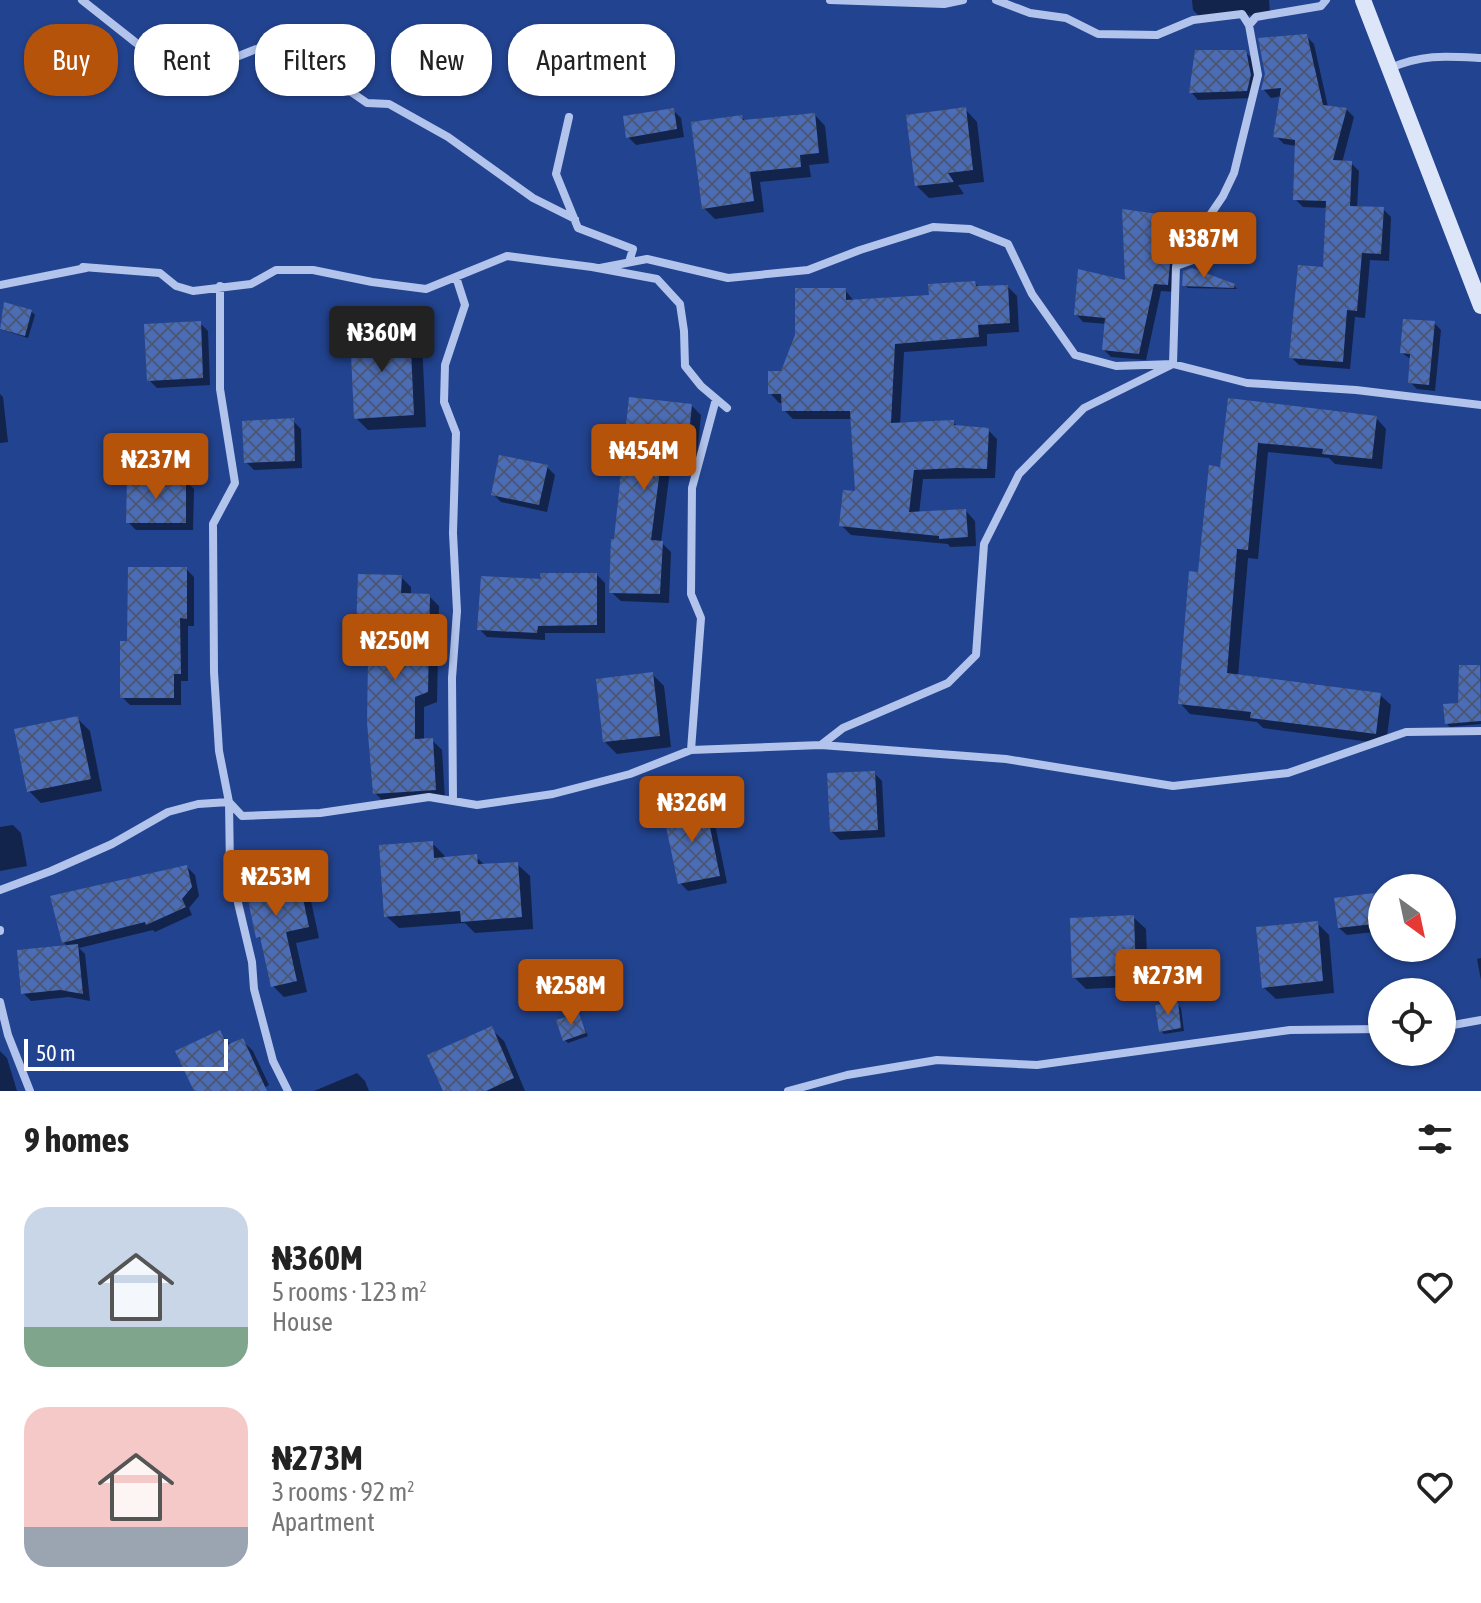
<!DOCTYPE html>
<html lang="en">
<head>
<meta charset="utf-8">
<style>
  body { margin:0; font-family:"Asap Condensed",sans-serif; background:#f2f2f2; color:#222; height:100vh; display:flex; flex-direction:column; font-size:30px; white-space:nowrap }
  * { box-sizing:border-box; margin:0 }
  p { font-size:26px; color:#767676 }
  .icon { flex:none; width:44px; height:44px; fill:none; stroke:currentColor; stroke-width:2; stroke-linecap:round; stroke-linejoin:round }
  .map { position:relative; height:1091px; overflow:hidden }
  .sheet { display:flex; flex-direction:column; background:#fff; flex:1 }
  .sheet>* { flex:none }
  .hud { position:absolute; left:24px; top:24px; width:800px; height:72px; display:flex; gap:16px }
  .needle { width:52px; rotate:147deg }
  .buttons { position:absolute; left:1368px; top:874px; display:grid; gap:16px }
  .buttons a { display:grid; place-items:center; width:88px; height:88px; border-radius:50%; background:#fff; box-shadow:0 2px 6px #0004; font-size:40px }
  .scale { position:absolute; left:24px; bottom:20px; width:204px; box-sizing:border-box; padding-left:8px; border:4px solid #fff; border-top:0; font-size:22px; line-height:28px; white-space:nowrap; color:#fff; -webkit-text-stroke:6px #22438f; paint-order:stroke }
  .price { position:absolute; translate:-50% -68px; padding:0 18px; border-radius:8px; background:#b45309; color:#fff; font-size:26px; line-height:52px; filter:drop-shadow(0 2px 4px #0008) }
  .price::after { content:''; position:absolute; left:50%; top:48px; width:24px; height:18px; margin-left:-12px; background:inherit; clip-path:polygon(0 0,100% 0,50% 100%) }
  .price.on { background:#222; color:#fff }
  ul { padding:0; list-style:none }
  li { display:flex; align-items:center; gap:24px; height:200px; padding:0 24px }
  li span { display:grid; place-items:center; flex:none; width:224px; height:160px; border-radius:24px; color:#555 }
  li>.icon { margin-inline-start:auto }
  span .icon { width:96px; height:96px; fill:#fffc; stroke-width:1 }
  li b { font-size:34px }
  h2 { display:flex; justify-content:space-between; align-items:center; height:96px; padding:0 24px; font-size:34px }
  .pill { padding:0 28px; border-radius:32px; background:#fff; box-shadow:0 2px 6px #0004; font-size:28px; line-height:72px }
  .pill.on { background:#b45309; color:#fff }
  .map>svg:first-child { display:block }
</style>
</head>
<body>
<div class="map">
<svg width="1481" height="1091" viewBox="0 0 1481 1091">
  <defs>
    <pattern id="building-cross-hatch" width="8" height="8" patternUnits="userSpaceOnUse" patternTransform="scale(2)"><rect width="8" height="8" fill="#4b6cb6"/><path d="M0 0l8 8M0 8l8-8" fill="none" stroke="#4c5976"/></pattern>
  </defs>
  <rect width="100%" height="100%" fill="#22438f"/>
  <path fill="#0007" d="M1192,0h77l1,13 -66,8 -11,-11z
    M1306,36l8,8 14,63 19,3 7,7 -12,46h9l8,8 -2,37 26,1 8,8 -2,44 -19,-1 -5,58 -10,-1 -5,52 -51,-4 -8,-8 34,-88 3,-61 -25,-1 -8,-8 2,-53 -13,-2 -8,-8 6,-40 -11,2 -7,-8 3,-16z
    M1245,52l9,8v38l-56,2 -7,-8z
    M965,109l12,13 7,60 -26,3 6,9 -35,4 -12,-12z
    M673,110l8,8 3,19 -48,8 -8,-8z
    M815,115l10,11 4,37 -20,2 2,12 -51,5 4,30 -49,7 -11,-11 38,-91 4,5z
    M1186,220l7,8 -3,35 -13,7 -2,22 -14,-1 -15,69 -35,-3 -7,-7 3,-26 -24,-2 -7,-8 52,-31z
    M975,283l5,5 28,-1 9,9 2,36 -32,2v12l-83,6 -4,73 53,-3 6,6 29,2 9,9 -2,39 -72,1 -4,35 47,-3 9,10 1,25 -26,1 -2,-3 -97,-9 -9,-9 15,-32 -4,-75h-60l-9,-9v-7h-5l-9,-10 12,-20 63,-83 9,11 77,-4z
    M1184,285h50l3,4 -49,-1z
    M5,304l26,7 4,4 -7,23 -28,-9z
    M200,323l8,8 2,54 -53,3 -8,-8z
    M1434,323l7,7 -6,61 -18,-2 -7,-7 2,-22 -10,-7z
    M409,330l13,12 4,85 -58,3 -12,-12z
    M0,394l3,3 5,45 -8,1z
    M631,399l61,7 9,9 -5,50 -25,-3 -10,80 10,10 -2,51 -48,-2 -10,-9z
    M1229,400l147,18 10,11 -4,40 -47,-5 -6,-6 -61,-6 -10,107 -10,-1 -10,118 142,19 11,10 -5,39 -123,-16 -6,-6 -67,-8 -10,-11 20,-129 22,-105z
    M293,421l8,8 1,39 -48,2 -8,-8z
    M547,467l8,8 -8,37 -46,-10 -8,-8z
    M186,481l8,8 -1,41h-57l-8,-8z
    M186,569l8,8v49h-6v55h-7v24h-51l-8,-8 7,-54z
    M597,575l8,8v50h-60v7l-58,-3 -8,-8 64,-48z
    M401,577l10,10v9h18l10,10 -2,96 -13,5v34l8,-1 10,10 3,50 -60,3 -10,-10 -5,-125 -13,-10z
    M1479,667l2,57 -31,3 -3,-3z
    M652,674l12,12 7,61 -54,7 -12,-12z
    M78,719l12,12 12,60 -61,12 -12,-12z
    M874,773l8,8 3,56 -45,3 -8,-8z
    M705,806l8,8 14,69 -39,8 -8,-8z
    M13,825l8,8 6,33 -27,5v-44z
    M432,843l12,12 1,4 31,-2 10,9 31,-2 13,12 3,53 -58,4 -10,-10 -66,5 -13,-12z
    M283,865l12,16h3l11,11 10,46 -23,5 11,49 -23,5 -11,-11 -9,-44 -6,-5z
    M187,867l8,8 4,21 -10,12 3,7 -37,17 -2,-2 -74,18 6,6 5,47 -21,-4 -38,4 -8,-8 46,-46 -6,-5z
    M1382,894v37l-35,4 -8,-7z
    M1133,917l13,12 2,57 -62,3 -12,-12z
    M1317,923l12,12 5,58 -58,6 -13,-12z
    M1481,958v22l-4,-21z
    M1177,1004l4,4 3,23 -20,3 -3,-3z
    M579,1015l9,21 -20,7 -3,-3z
    M491,1029l13,12 21,50h-80z
    M219,1032l12,13 11,-5 11,11 16,34 -11,6h-62z
    M0,1051l7,7 10,33h-17z
    M357,1073l8,8 4,10h-55z"/>
  <path fill="url(#building-cross-hatch)" d="M1307,34l16,71 24,3 -14,52 19,1 -2,45 34,1 -3,47 -19,-1 -5,58 -10,-1 -4,52 -54,-4 9,-93 25,2 3,-66 -33,-1 2,-60 -22,-3 8,-49 -20,2 4,-16 -7,-36z
    M1195,50h51l5,25 -4,16 -58,2z
    M966,107l7,63 -25,3 6,9 -39,4 -9,-71z
    M674,108l3,21 -51,9 -3,-22z
    M815,113l4,40 -19,2 1,12 -51,5 4,29 -52,8 -11,-87 51,-7 1,5z
    M1122,209l65,9 -3,38 -14,7 -2,22 -14,-1 -15,70 -37,-4 3,-32 -31,-3 4,-46 47,11z
    M1192,268l43,16 -1,4 -52,-2 1,-15z
    M975,281l1,5 32,-1 2,38 -32,2 1,12 -84,7 -4,79 63,-3v5l35,3 -2,41 -29,-1 -44,2 -5,42 57,-3 2,28 -29,2v-3l-100,-10 4,-36 12,1 -5,-80h-68l-1,-17h-13v-23h13l14,-36v-47h51v12l83,-5 -1,-11z
    M4,302l28,8 -7,26 -25,-7z
    M1403,319l32,2 -6,64 -21,-2 2,-29 -10,-1z
    M201,321l2,57 -56,3 -3,-57z
    M410,328l4,87 -60,4 -4,-87z
    M629,397l63,7 -5,52 -25,-2 -11,86 12,1 -3,53 -51,-1 2,-54h3z
    M1228,398l149,18 -5,43 -50,-5 1,-5 -65,-6 -10,107 -11,-1 -10,124 154,20 -5,41 -126,-16 1,-6 -73,-8 11,-133 9,1 11,-107 11,2z
    M294,418l1,43 -51,2 -2,-42z
    M499,455l49,10 -9,40 -48,-10z
    M127,479h59v44h-60z
    M128,567h59v52l-7,-1 1,56h-7v24h-54v-57h7z
    M540,573h57v52l-59,1 -1,7 -60,-3 4,-54 60,3z
    M358,574l44,1 -1,18 29,1 -2,98 -13,5v42l18,-1 3,52 -63,4 -6,-72 1,-63h-13z
    M1459,665h21l1,56 -36,3 -2,-20 15,-1z
    M653,672l7,64 -57,6 -7,-63z
    M78,716l13,63 -64,13 -13,-63z
    M875,771l3,59 -48,2 -3,-59z
    M705,803l15,73 -42,8 -15,-72z
    M433,841l1,17 43,-4 1,10 40,-2 4,55 -61,5 -1,-11 -76,6 -5,-72z
    M283,863l4,18 12,-2 10,48 -23,5 11,49 -26,6 -11,-50 -4,1 -14,-66z
    M187,865l5,22 -10,12 4,8 -40,18 -1,-3 -83,21 -12,-47z
    M1382,892v31l-44,5 -4,-30z
    M1134,915l2,60 -64,3 -2,-60z
    M1318,921l5,60 -61,7 -6,-61z
    M78,944l5,50 -23,-4 -39,4 -4,-44z
    M1178,1002l3,26 -22,4 -4,-27z
    M579,1013l7,20 -23,8 -7,-21z
    M492,1026l22,52 -28,13h-43l-16,-36z
    M220,1030l7,15 16,-7 24,53h-73l-19,-40z"/>
  <g fill="none" stroke-linecap="round" stroke-linejoin="round">
    <path stroke="#b2c4ec" stroke-width="8" d="M82,0l72,57 24,1 24,-2 19,7 43,-17 54,23 49,34 22,1 59,33 85,61 42,21
      M830,0l114,4 19,-4
      M996,0l34,13 36,5 32,16 59,1 36,-15 49,-6 7,11
      M1390,68c33,-14 55,-12 91,-10
      M569,117l-13,57 22,54 55,21 -4,13
      M83,267l77,6 16,13 17,5 58,-7 25,-14h37l59,12 54,7 81,-33 85,11 65,12 23,25 4,27 1,35 16,20 26,22
      M600,268l47,-9 81,19 80,-8 52,-20 73,-23 37,2 38,15 24,50 43,61 41,11 57,-2 74,19 109,7 125,15
      M0,285l86,-17
      M220,286v103l15,94 -22,41 1,148 5,79 10,51 13,14 78,-3 109,-16 48,8 76,-11 77,-20 61,-24 130,-5 22,-17 105,-45 28,-28 8,-111 35,-70 65,-66 89,-44 3,-98 31,-11 -3,-31 19,-28 11,-23 24,-98 -9,-50 7,-8 65,-11 5,-6
      M821,745l185,14 167,27 115,-13 118,-41 75,-1
      M691,750l10,-132 -10,-24 1,-106 24,-89
      M453,801l-1,-123 5,-67 -4,-78 3,-100 -12,-31 1,-37 20,-60 -9,-28
      M0,890l51,-19 61,-27 56,-32 30,-8 31,-2 1,67 22,93 2,27 19,72 15,30
      M0,930v1
      M0,1002l8,33 22,56
      M1442,1027l39,-7
      M788,1091l59,-16 90,-15 100,5 253,-35 92,-1"/>
    <path stroke="#dde6f9" stroke-width="16" d="M1363,0l118,306"/>
  </g>
</svg>
<div class="buttons">
<a><svg class="needle" viewBox="-14 -14 28 28"><path d="M0-13l5 13h-10z" fill="#e53935"/><path d="M0 13l5-13h-10z" fill="#767676"/></svg></a>
<a><svg class="icon" aria-label="locate" viewBox="0 0 24 24"><circle cx="12" cy="12" r="6"/><path d="M12 2v4M12 18v4M2 12h4M18 12h4"/></svg></a>
</div>
<div class="scale">50 m</div>
<b class="price" style="left:1204px;top:280px">₦387M</b>
<b class="price on" style="left:382px;top:374px">₦360M</b>
<b class="price" style="left:644px;top:492px">₦454M</b>
<b class="price" style="left:156px;top:501px">₦237M</b>
<b class="price" style="left:395px;top:682px">₦250M</b>
<b class="price" style="left:692px;top:844px">₦326M</b>
<b class="price" style="left:276px;top:918px">₦253M</b>
<b class="price" style="left:1168px;top:1017px">₦273M</b>
<b class="price" style="left:571px;top:1027px">₦258M</b>
<div class="hud">
<a class="pill on">Buy</a>
<a class="pill">Rent</a>
<a class="pill">Filters</a>
<a class="pill">New</a>
<a class="pill">Apartment</a>
</div>
</div>
<section class="sheet">
<h2>9 homes<svg class="icon" aria-label="filters" viewBox="0 0 24 24"><path d="M4 7h16M4 17h16"/><circle cx="9" cy="7" r="2"/><circle cx="15" cy="17" r="2"/></svg></h2>
<ul>
<li><span style="background:linear-gradient(#c9d6e8 75%,#7fa58c 0)"><svg class="icon" aria-label="home" viewBox="0 0 24 24"><path d="M3 11l9-7 9 7M6 9v11h12V9"/></svg></span><div><b>₦360M</b><p>5 rooms · 123 m²</p><p>House</p></div><svg class="icon" aria-label="heart" viewBox="0 0 24 24"><path d="M12 20l-8-8c-3-5 5-10 8-4 3-6 11-1 8 4z"/></svg></li>
<li><span style="background:linear-gradient(#f6c9c9 75%,#9aa5b1 0)"><svg class="icon" aria-label="home" viewBox="0 0 24 24"><path d="M3 11l9-7 9 7M6 9v11h12V9"/></svg></span><div><b>₦273M</b><p>3 rooms · 92 m²</p><p>Apartment</p></div><svg class="icon" aria-label="heart" viewBox="0 0 24 24"><path d="M12 20l-8-8c-3-5 5-10 8-4 3-6 11-1 8 4z"/></svg></li>
</ul>
</section>
</body>
</html>
